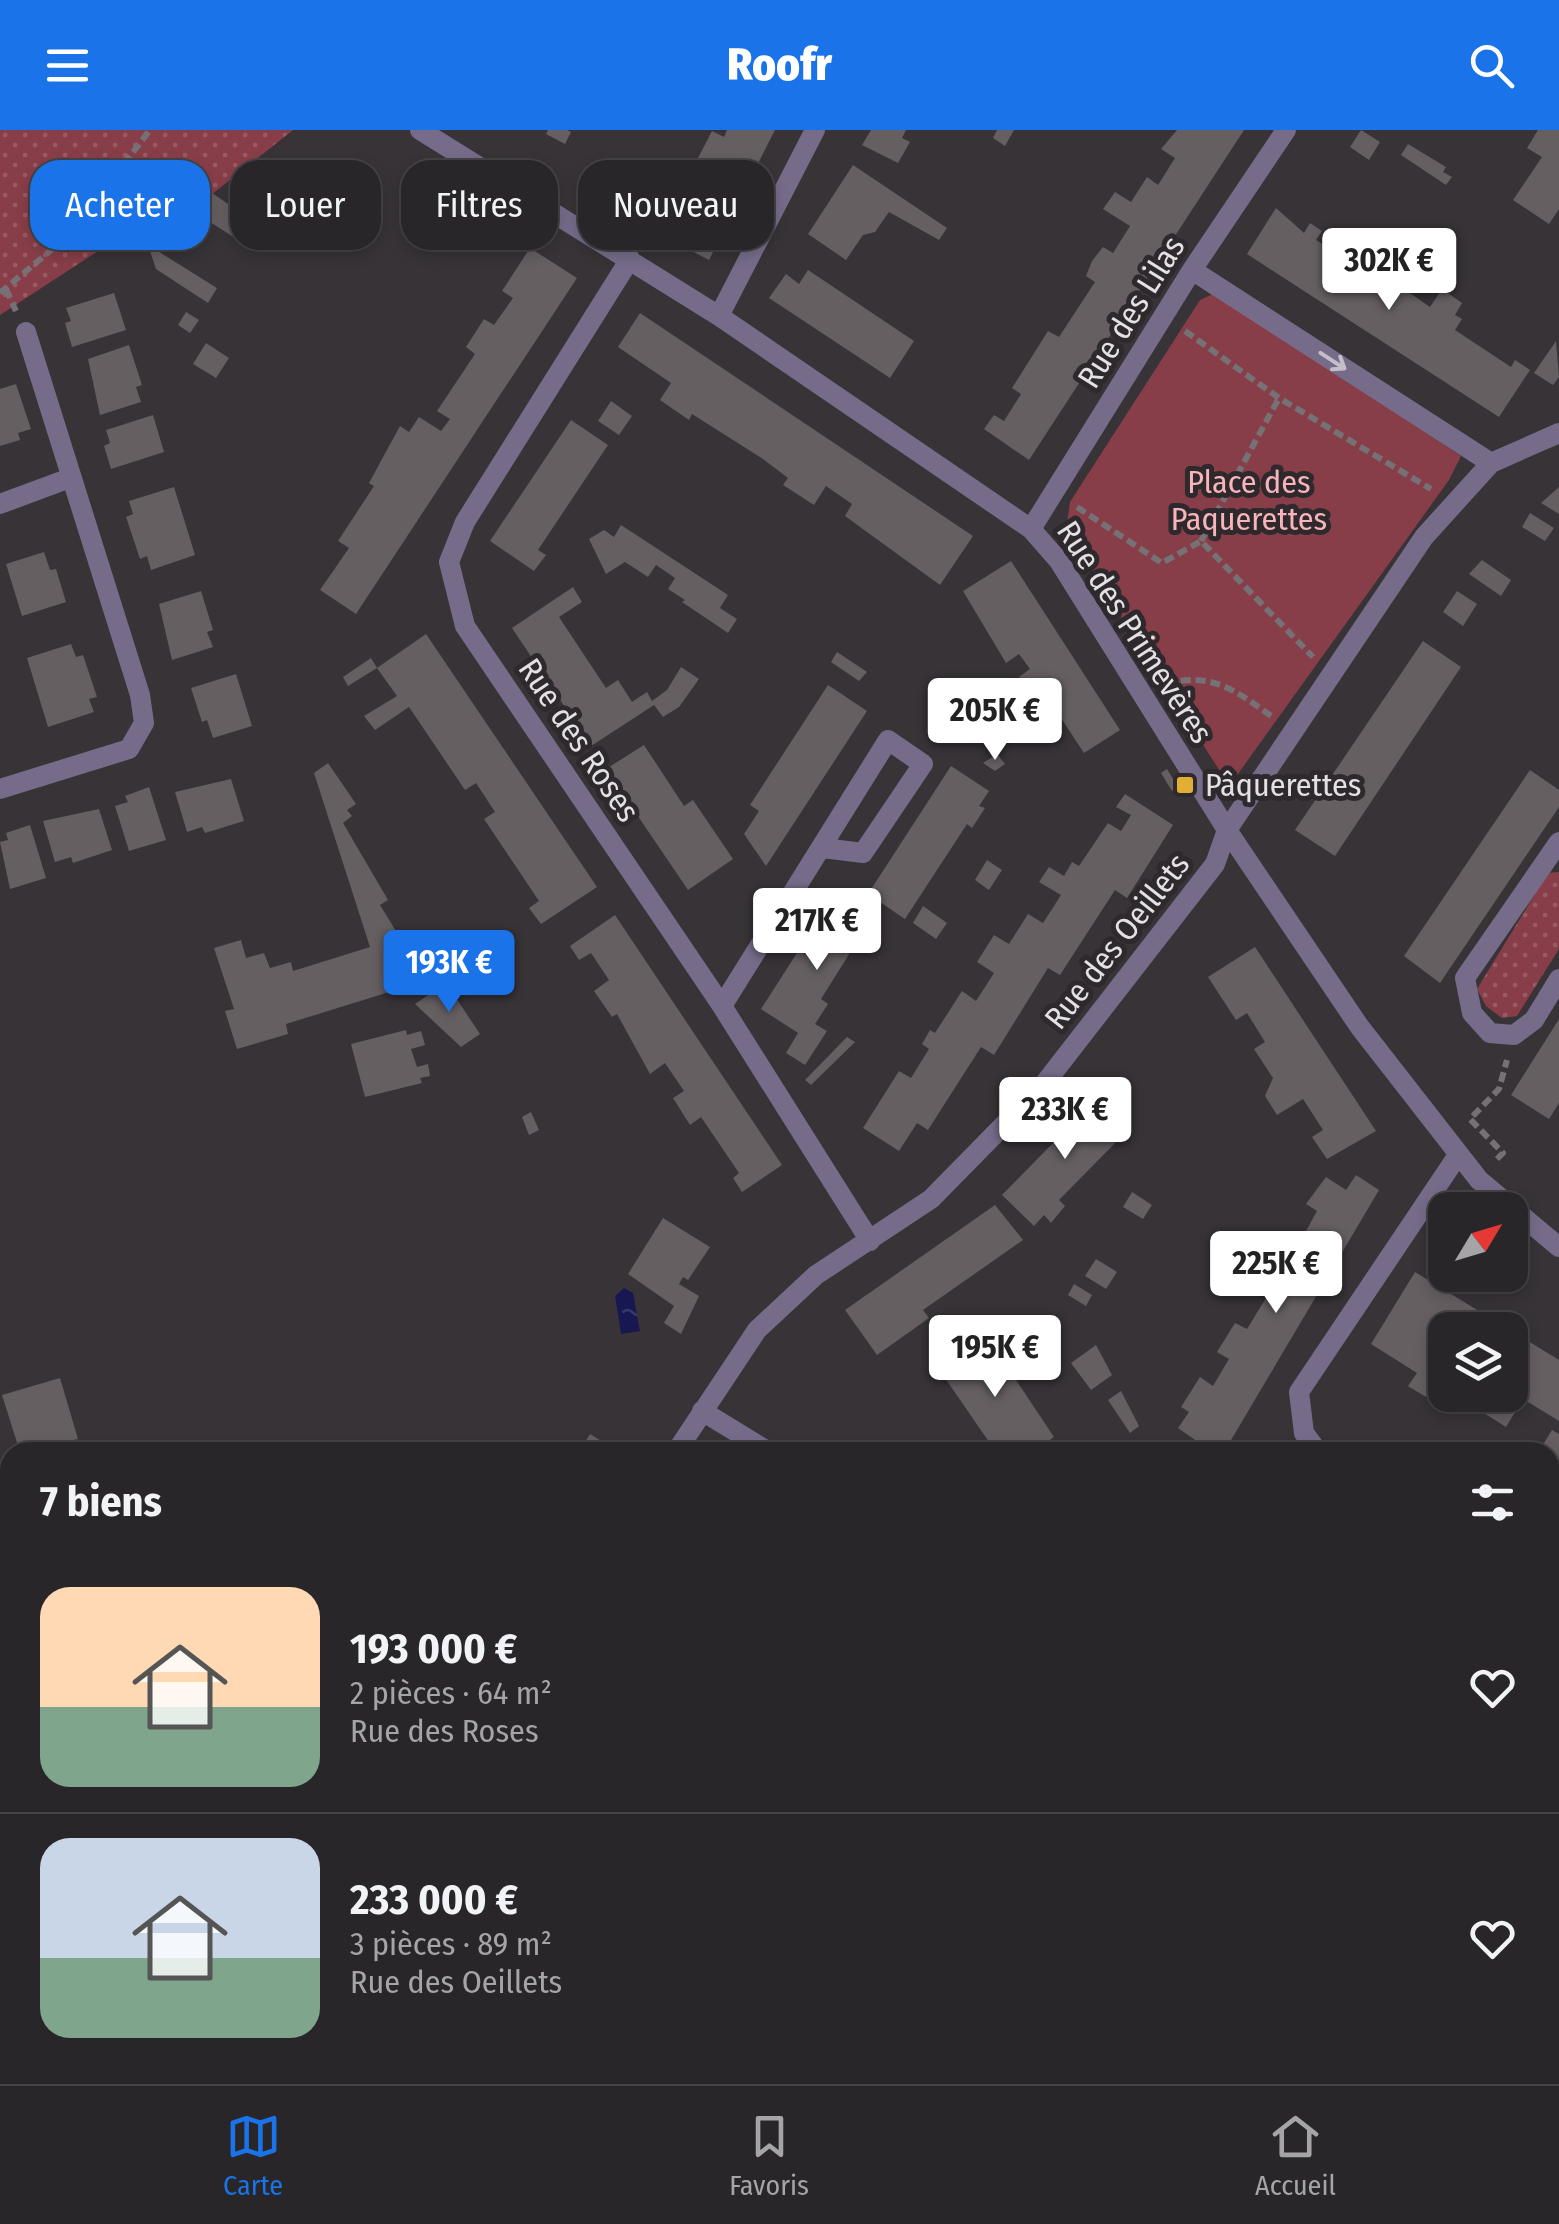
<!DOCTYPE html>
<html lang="fr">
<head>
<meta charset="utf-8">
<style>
  body { margin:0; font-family:"Fira Sans Condensed",sans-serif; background:#312e31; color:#f1f3f6; height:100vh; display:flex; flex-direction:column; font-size:38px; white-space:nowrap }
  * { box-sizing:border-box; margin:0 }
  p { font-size:32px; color:#a5a5a8 }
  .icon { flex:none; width:55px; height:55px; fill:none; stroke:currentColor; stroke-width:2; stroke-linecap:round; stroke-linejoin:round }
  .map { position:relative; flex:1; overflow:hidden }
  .panel { position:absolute; left:0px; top:1312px; width:1560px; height:642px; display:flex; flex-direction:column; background:#292629; border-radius:30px 30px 0 0; box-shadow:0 5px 15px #0003,0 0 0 2px #454346 }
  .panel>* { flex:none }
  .top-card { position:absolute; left:30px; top:30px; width:1000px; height:90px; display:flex; gap:20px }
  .needle { width:65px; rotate:52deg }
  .tools { position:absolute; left:1428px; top:1062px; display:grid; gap:20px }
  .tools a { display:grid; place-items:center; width:100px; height:100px; border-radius:20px; background:#292629; box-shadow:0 5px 15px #0003,0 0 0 2px #454346; font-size:50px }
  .price { position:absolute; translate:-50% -85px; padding:0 22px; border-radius:10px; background:#fff; color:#222; font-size:32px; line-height:65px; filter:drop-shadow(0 2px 5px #0008) }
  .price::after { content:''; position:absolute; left:50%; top:60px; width:30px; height:22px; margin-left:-15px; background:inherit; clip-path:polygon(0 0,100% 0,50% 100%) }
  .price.selected { background:#1a73e8; color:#fff }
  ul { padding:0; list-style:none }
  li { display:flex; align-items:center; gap:30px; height:250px; padding:0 40px }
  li+li { border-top:2px solid #454346 }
  li span { display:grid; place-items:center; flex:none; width:280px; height:200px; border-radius:30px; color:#555 }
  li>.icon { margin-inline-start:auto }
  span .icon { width:120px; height:120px; fill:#fffc; stroke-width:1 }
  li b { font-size:42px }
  h2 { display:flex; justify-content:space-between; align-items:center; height:120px; padding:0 40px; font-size:42px }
  .pill { padding:0 35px; border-radius:30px; background:#292629; box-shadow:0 5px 15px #0003,0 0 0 2px #454346; font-size:35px; line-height:90px }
  .pill.selected { background:#1a73e8; color:#fff }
  header { display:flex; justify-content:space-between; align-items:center; height:130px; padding:0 40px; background:#1a73e8; color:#fff; font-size:45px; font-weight:800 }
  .tab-bar { display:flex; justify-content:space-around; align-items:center; height:140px; border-top:2px solid #454346; background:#292629; font-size:28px; color:#a5a5a8 }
  .tab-bar a { display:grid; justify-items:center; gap:5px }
  .tab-bar .selected { color:#1a73e8 }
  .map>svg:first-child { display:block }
</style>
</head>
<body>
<header><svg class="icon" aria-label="menu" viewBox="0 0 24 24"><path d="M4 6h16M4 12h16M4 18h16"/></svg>Roofr<svg class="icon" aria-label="search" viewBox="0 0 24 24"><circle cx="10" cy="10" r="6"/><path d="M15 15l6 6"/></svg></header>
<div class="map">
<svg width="1559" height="1954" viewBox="0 0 1559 1954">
  <defs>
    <pattern id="grass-dots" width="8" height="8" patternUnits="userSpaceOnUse" patternTransform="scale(2.5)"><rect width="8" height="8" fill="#883e49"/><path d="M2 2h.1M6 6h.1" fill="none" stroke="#995a63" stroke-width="1.8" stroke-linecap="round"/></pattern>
    <pattern id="water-ripples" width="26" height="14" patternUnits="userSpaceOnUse" patternTransform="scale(2.5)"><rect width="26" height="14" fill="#171751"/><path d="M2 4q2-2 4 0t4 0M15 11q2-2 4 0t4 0" fill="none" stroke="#39386a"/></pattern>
  </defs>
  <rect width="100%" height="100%" fill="#373337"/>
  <path fill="url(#grass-dots)" d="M0,0h293l-145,115 -7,-22 -141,92z
    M1559,742v77l-42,67 -15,2 -16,-12 -9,-17 71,-116z
    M1559,1421v135l-9,11v-138z
    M10,1459v180l-10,-19v-158z
    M330,1945h138l17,9h-160z
    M1110,1945h200l-8,9h-207z"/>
  <path fill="#883e49" d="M1215,163l246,163 -12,24 -214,298 -10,1 -159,-248 4,-29 130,-202z"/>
  <path fill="url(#water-ripples)" d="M624,1158l9,5 7,38 -19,3 -6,-38z"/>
  <path fill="#655f62" d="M548,0h19l4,2 -6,12 -19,-10z
    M727,0h48l-66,130 -50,-26 21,-44 14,8 15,-31 -12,-7 15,-29 12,6z
    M871,0h35l-4,8 8,4 -12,21 -36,-18z
    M997,0h17l-9,16 -12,-8z
    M1177,0h67l-215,330 -45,-31 10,-14 10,6 17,-27 -9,-6 36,-57 11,6 36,-55 -9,-6 6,-15 11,-14 10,6 17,-27 -27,-17 12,-17 16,10 16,-25 11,8 17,-27 -14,-9z
    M1361,0l19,12 -11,18 -19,-13z
    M1538,0h21v79l-10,15 -36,-24 29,-43 -15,-9z
    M1408,14l38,23 -3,5 9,5 -6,8 -45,-30z
    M853,35l94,63 -8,12 -50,-28 -14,20 -12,3 -17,25 -38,-26z
    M212,63l44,30 -13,20 -52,-33z
    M1276,78l28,25 6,-10 12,8 -6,9 84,54 4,-5 26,18 12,-18 20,14 -7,12 7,4 -7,11 56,37 4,-7 15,10 -31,47 -252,-163z
    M148,115l69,43 -9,15 -52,-34z
    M530,118l47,30 -221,336 -36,-24 29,-42 -11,-7 36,-55 -5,-3 31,-57 9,6 10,-15 22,14 9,-12 -13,-8 38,-57 -9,-7 18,-28 10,6 19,-27 -11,-7z
    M808,140l106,71 -24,37 -121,-80 17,-24 13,10z
    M114,163l12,37 -54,17 -7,-24 6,-2 -5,-13z
    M186,182l13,8 -9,13 -12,-8z
    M640,183l333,223 -33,49 -95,-69 7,-12 -26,-18 -12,19 -31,-20 5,-7 -25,-19 -71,-45 -3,6 -29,-20 11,-17 -53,-36z
    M1556,211l3,36 -6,8 -19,-12z
    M206,213l23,15 -13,20 -23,-14z
    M129,215l13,40 -6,2 5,15 -41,13 -12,-56z
    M16,254l15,45 -13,4 2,7 -20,6v-57z
    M611,271l21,15 -13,19 -21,-14z
    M153,285l11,37 -53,17 -7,-23 6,-3 -4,-13z
    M571,290l37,25 -70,105 8,5 -12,16 -44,-30z
    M174,357l21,68 -44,15 -4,-14 -7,3 -14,-42 7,-3 -4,-13z
    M1559,357v27l-18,-11z
    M1530,383l24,15 -9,13 -23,-14z
    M621,395l107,70 -8,13 17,11 -9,14 -46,-31 3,-2 -17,-11 7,-11 -19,-13 -8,12 -23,-15 -19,12 -17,-35 15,-9 10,7z
    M44,422l6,18 6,-1 10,33 -44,14 -16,-52z
    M1482,430l29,20 -10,16 -32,-22z
    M1011,431l109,169 -36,23 -46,-70 -11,7 -8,-13 11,-8 -11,-15 -13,9 -43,-72z
    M573,457l9,15 -23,15 47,71 12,-8 14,22 15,-10 5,9 15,-11 14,-23 18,12 -20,28 -16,10 -9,-12 -63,41 -79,-118z
    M201,461l12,39 -6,2 6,15 -41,13 -13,-56z
    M1457,461l20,13 -14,22 -20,-14z
    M426,504l171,253 -56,37 -12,-16 10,-7 -55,-82 11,-7 -19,-29 -11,7 -56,-83 -34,23 -11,-14 33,-20 -20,-28z
    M1423,511l38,26 -126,189 -40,-26z
    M71,514l5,13 7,-2 14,42 -8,2 5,13 -46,15 -21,-69z
    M837,522l30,20 -8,9 -28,-19z
    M371,528l6,10 -29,18 -5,-9z
    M236,544l16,52 -39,12 -6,-18 -5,2 -11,-34z
    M828,555l39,26 -101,155 -22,-32 15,-23 -9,-6z
    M644,615l40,61 9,-6 40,59 -45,31 -82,-121z
    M997,624l8,10 -10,7 -12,-8z
    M328,633l28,41 -9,6 5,6 -9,7 45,77 -8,5 19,31 -8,6 20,30 -12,17 -113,35 2,10 -51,15 -12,-38 9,-2 -20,-61 27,-8 5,18 18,-5 6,15 21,-6 2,9 77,-24 -56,-174z
    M951,636l38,25 -10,15 6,2 -13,20 -5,-4 -62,95 -37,-25z
    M1167,639l11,18 -6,4 -11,-18z
    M1530,640l29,20v17l-119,176 -36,-27z
    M231,649l13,42 -39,12 -3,-6 -15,5 -12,-40z
    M149,657l17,53 -37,11 -14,-45 13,-4 -3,-6z
    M1125,664l48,31 -46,73 -12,-8 -55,85 -12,-7 -54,87 -13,-8 -53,83 -11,-7 -18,28 -36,-23 36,-57 12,7 18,-29 -7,-5 8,-14 5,3 27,-42 14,10 18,-28 -17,-11 17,-27 15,9 19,-30 15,9 18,-28 -22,-13 10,-15 15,9 8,-14 7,4 29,-43 13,8 10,-16 -15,-8z
    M99,679l13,41 -39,13 -2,-6 -16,5 -12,-41z
    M30,695l16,53 -36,11 -10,-47 8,-2 -2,-7z
    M987,730l15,10 -13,20 -14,-10z
    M838,759l37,24 -54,86 7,5 -13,20 12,7 -22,34 -19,-12 12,-20 -37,-24z
    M923,776l24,17 -11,16 -23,-16z
    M615,785l167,250 -40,27 -9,-14 6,-5 -38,-56 -11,8 -17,-27 11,-7 -19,-28 -15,11 -33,-60 -5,3 -18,-26 15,-11 -18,-27 -12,7 -9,-14z
    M1255,817l121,184 -49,28 -15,-22 11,-7 -20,-31 -26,16 -12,-19 8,-18 -19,-29 11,-7 -18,-29 -11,7 -28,-43z
    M446,853l34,51 -19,13 -46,-43z
    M1559,889v84l-10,16 -38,-24z
    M406,900l1,5 14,-4 4,14 -14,4 6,18 11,-3 2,12 -10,2 2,5 -57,14 -14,-53z
    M847,907l8,5 -44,43 -6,-5z
    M1102,963l20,19 -10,11 11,12 -64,65 6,6 -14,17 -7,-8 -10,11 -32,-31z
    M531,982l8,18 -10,5 -7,-18z
    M1356,1045l23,15 -155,262h-12l-34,-24 11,-16 -8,-5 19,-30 13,9 16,-27 -12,-7 18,-29 12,6 36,-59 -9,-5 9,-15 8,-14 9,6 17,-31 -11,-7 20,-27 20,13z
    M1132,1062l20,13 -9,14 -20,-12z
    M995,1075l28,35 -100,70 6,8 -52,37 -32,-45z
    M663,1088l47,29 -22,33 -5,-3 -4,7 20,12 -18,38 -17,-11 10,-17 -46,-32z
    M1096,1129l21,13 -11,17 -21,-13z
    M1415,1142l144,88v61l-36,-22 -17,28 -46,-29 50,-3v-65h-65v35l-19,32 -18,-11 9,-13 -46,-29z
    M1074,1154l18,11 -6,11 -18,-11z
    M973,1209l14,18 9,-7 58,87 -17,12 2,3h-43l-60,-87z
    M1096,1215l16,30 -21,15 -20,-27z
    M60,1248l18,61 -58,13 -18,-57z
    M1121,1261l18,35 -9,7 -22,-33z
    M1552,1300l7,4v64l-9,-5v-41h-27l7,-11 11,7z
    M590,1304l29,18h-40z
    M1559,1740v72l-9,-5v-50z
    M1559,1862v92h-37l4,-9h24v-66z"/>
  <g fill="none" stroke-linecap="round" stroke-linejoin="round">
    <path stroke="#757175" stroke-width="6" stroke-dasharray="10 5" stroke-linecap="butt" d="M6,159l10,22
      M0,163l69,-58 81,-105
      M1185,201l94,67 152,91
      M1077,377l85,56 39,-22 112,116
      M1201,411l78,-143
      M1166,554c44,-13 71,7 105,32
      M1497,1029l6,-6 -33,-34 29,-30 8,-29
      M1550,1469l9,-2
      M1550,1494l9,-13
      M0,1562l10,-2
      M348,1945l15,9
      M1357,1945l8,9
      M1241,1954l5,-9"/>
    <path stroke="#766c8a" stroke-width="20" d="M1550,1624l9,5"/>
    <path stroke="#766c8a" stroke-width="20" d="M420,0l299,186 312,213 28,32 168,269 132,196 120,154 80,67
      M630,129l-165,263 -16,40 16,64 257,380 148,235
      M1192,140l299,193
      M719,186l96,-186
      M0,374l70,-26
      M1031,399l161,-259 94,-140
      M0,659l129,-40 15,-26 -4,-28 -114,-363
      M1559,712l-94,136 7,35 18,20 24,2 20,-15 25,-41
      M722,876l166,-266 35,24 -60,89 -40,-5
      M702,1281l67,41
      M676,1322l81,-122 59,-55 115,-76 114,-116 170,-219 12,-34 197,-293 67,-74 68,-30
      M1318,1322l-14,-19 -5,-41 159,-237
      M0,1668l10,14
      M239,1945l8,9
      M279,1954l9,-9"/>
  </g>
  <defs><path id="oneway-shaft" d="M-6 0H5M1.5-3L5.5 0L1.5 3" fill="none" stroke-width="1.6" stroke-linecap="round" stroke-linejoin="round" transform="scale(2.5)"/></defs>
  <use stroke="#c3bec9" href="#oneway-shaft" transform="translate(1333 231) rotate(33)"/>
  <rect fill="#e1af34" stroke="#2d292d" stroke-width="4" x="1175" y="645" width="20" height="20" rx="5"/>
  <g text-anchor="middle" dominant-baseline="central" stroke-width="10" stroke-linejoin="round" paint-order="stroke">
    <g font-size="32" fill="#e4e1e4" stroke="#2d292d">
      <text transform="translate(1131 182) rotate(-58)">Rue des Lilas</text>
      <text transform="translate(1135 502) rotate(57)">Rue des Primevères</text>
      <text transform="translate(579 610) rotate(56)">Rue des Roses</text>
      <text transform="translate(1117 811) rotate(-52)">Rue des Oeillets</text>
    </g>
    <g font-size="32" fill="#f8b4ba" stroke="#2d292d">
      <text x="1249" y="352">Place des<tspan x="1249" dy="37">Paquerettes</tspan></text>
    </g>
    <g font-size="32" fill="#e4e1e4" stroke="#2d292d" text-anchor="start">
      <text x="1205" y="655">Pâquerettes</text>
    </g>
  </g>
</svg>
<div class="tools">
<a><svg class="needle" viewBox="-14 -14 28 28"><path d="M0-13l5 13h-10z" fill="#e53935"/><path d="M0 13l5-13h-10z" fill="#a5a5a8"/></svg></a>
<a><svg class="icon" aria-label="layers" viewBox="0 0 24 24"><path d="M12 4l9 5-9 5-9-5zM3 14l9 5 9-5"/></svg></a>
</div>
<b class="price" style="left:1389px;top:183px">302K €</b>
<b class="price" style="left:995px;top:633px">205K €</b>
<b class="price" style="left:817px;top:843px">217K €</b>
<b class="price selected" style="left:449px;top:885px">193K €</b>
<b class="price" style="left:1065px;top:1032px">233K €</b>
<b class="price" style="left:1276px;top:1186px">225K €</b>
<b class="price" style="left:995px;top:1270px">195K €</b>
<div class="top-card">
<a class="pill selected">Acheter</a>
<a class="pill">Louer</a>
<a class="pill">Filtres</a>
<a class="pill">Nouveau</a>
</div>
<section class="panel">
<h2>7 biens<svg class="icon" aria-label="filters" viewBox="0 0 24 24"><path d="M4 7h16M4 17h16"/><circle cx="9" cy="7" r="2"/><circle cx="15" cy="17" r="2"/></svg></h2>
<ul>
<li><span style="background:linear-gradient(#ffd9b3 60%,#7fa58c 0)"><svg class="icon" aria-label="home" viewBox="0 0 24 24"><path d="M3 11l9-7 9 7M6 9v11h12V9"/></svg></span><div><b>193 000 €</b><p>2 pièces · 64 m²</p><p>Rue des Roses</p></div><svg class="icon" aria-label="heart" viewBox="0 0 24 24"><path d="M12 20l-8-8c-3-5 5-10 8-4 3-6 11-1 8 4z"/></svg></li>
<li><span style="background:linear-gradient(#c9d6e8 60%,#7fa58c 0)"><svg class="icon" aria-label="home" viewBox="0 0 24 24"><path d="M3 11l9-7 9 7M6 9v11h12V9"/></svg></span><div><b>233 000 €</b><p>3 pièces · 89 m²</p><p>Rue des Oeillets</p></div><svg class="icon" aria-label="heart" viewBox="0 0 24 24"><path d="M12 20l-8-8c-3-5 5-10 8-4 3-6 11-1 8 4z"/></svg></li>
</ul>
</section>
</div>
<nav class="tab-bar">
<a class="selected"><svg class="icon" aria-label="map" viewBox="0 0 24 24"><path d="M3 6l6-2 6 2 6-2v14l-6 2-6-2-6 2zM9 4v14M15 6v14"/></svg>Carte</a>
<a><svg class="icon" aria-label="saved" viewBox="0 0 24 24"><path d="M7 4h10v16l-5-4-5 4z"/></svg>Favoris</a>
<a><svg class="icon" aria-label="home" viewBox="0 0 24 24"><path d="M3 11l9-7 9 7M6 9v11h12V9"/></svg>Accueil</a>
</nav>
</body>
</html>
